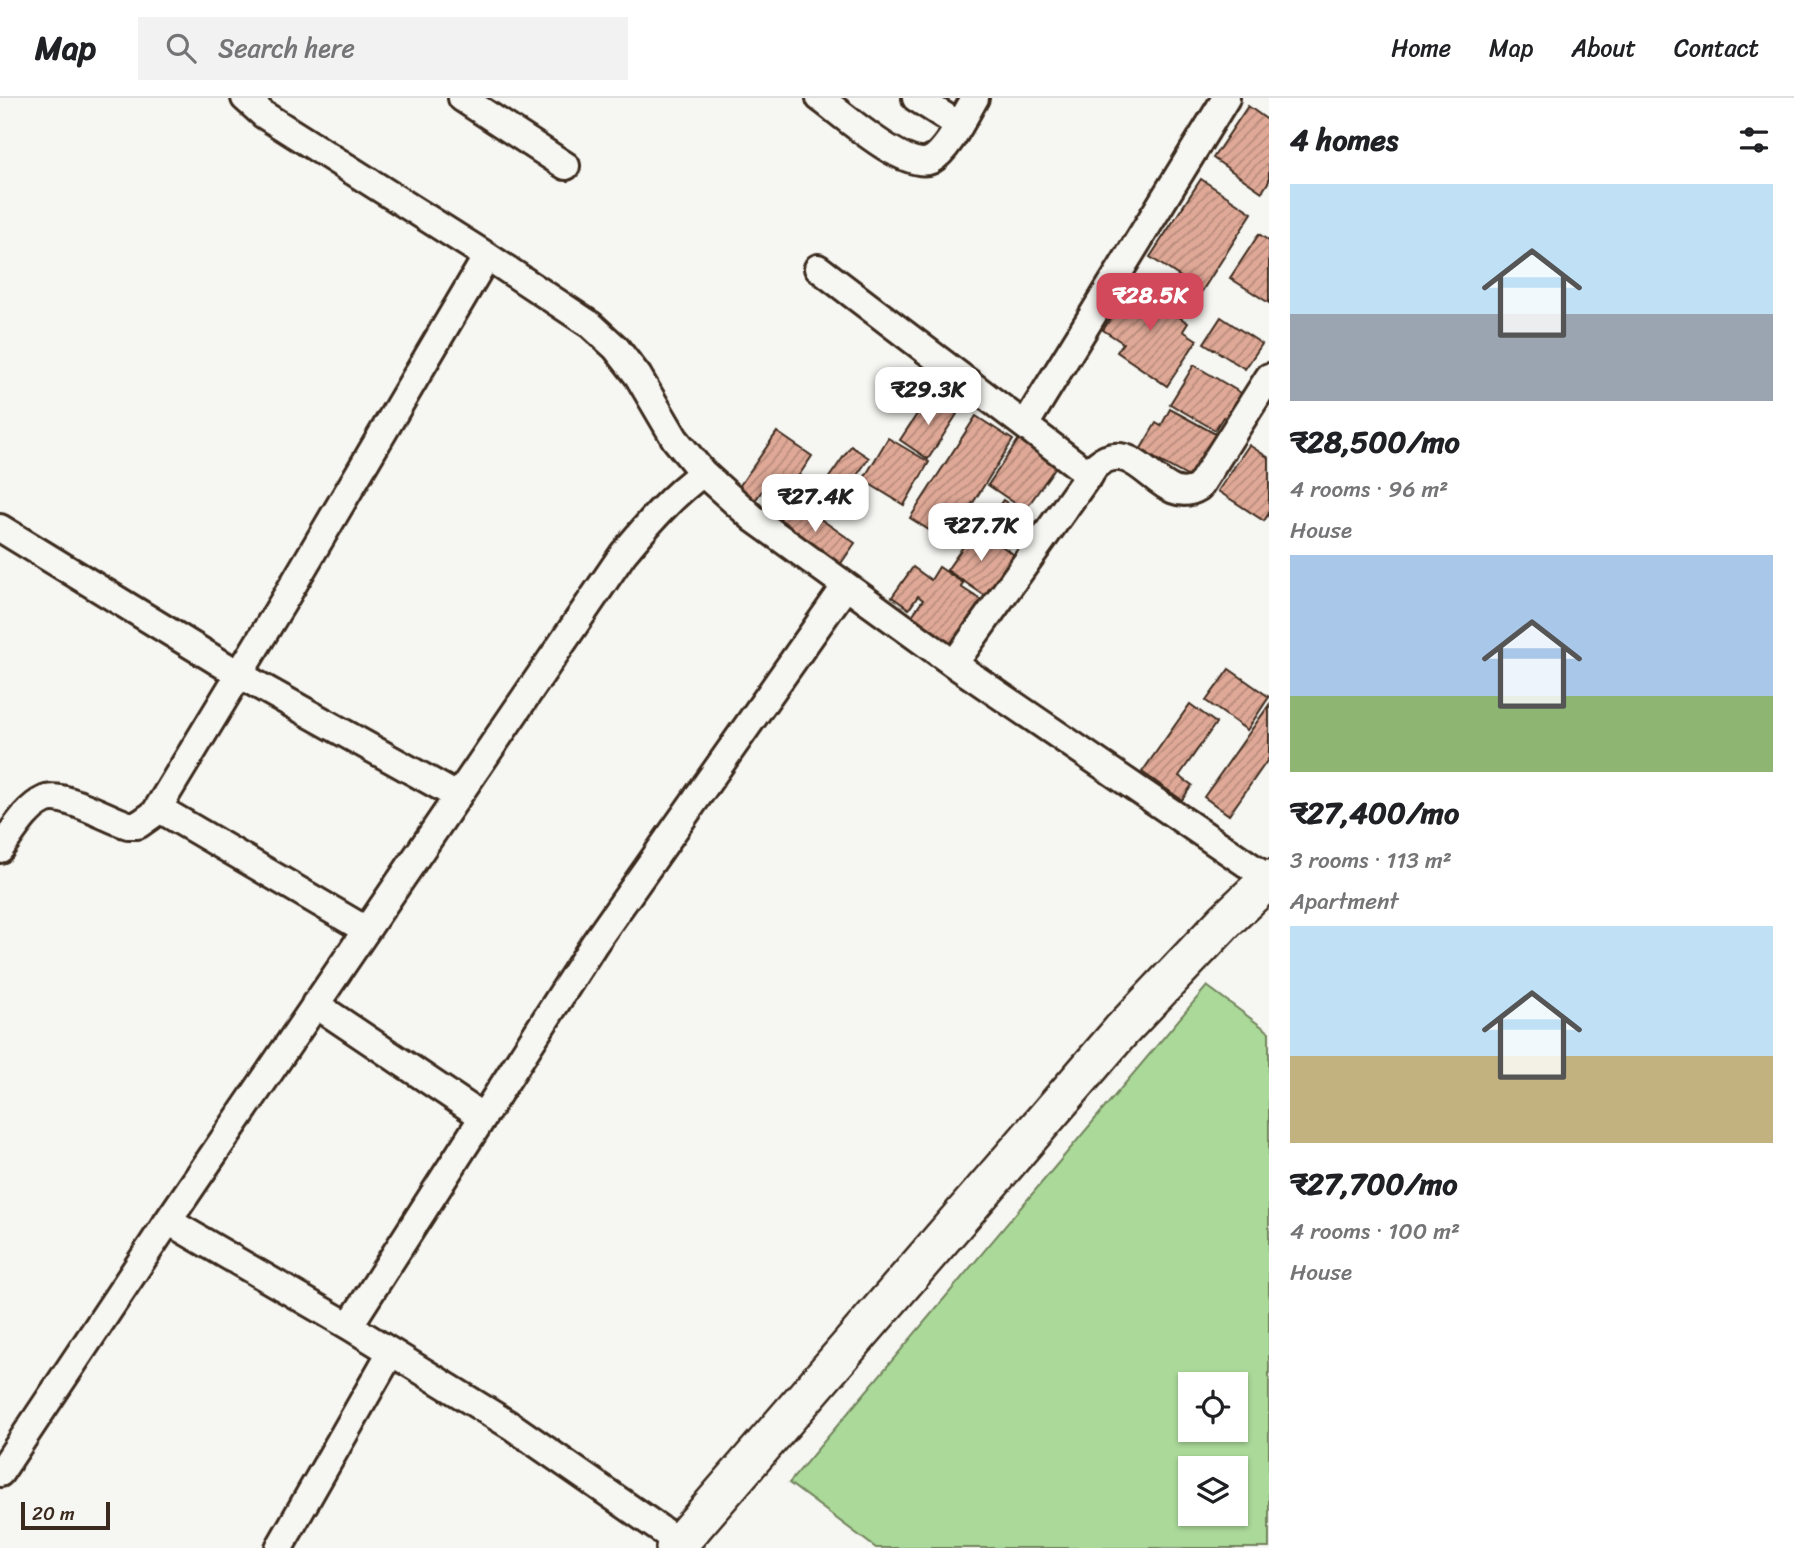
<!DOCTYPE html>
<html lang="en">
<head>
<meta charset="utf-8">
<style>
  body { margin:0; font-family:Sriracha,sans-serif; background:#f2f2f2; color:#202124; height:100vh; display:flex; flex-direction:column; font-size:26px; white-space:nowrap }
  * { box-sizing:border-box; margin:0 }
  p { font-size:23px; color:#757577 }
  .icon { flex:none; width:38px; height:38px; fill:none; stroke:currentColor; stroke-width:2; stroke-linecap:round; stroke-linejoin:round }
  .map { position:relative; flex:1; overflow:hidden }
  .details { display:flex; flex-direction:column; background:#fff; width:525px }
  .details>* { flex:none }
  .controls { position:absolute; left:1178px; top:1274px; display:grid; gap:14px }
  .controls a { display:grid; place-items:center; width:70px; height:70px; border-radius:0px; background:#fff; box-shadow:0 2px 5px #0004; font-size:35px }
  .scale { position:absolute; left:21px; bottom:18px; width:89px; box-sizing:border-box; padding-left:7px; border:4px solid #3b2a1e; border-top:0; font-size:19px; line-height:24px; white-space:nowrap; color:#3b2a1e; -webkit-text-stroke:5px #f6f6f2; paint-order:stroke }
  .price { position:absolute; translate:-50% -60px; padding:0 16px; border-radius:14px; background:#fff; color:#222; font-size:23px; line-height:46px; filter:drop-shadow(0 2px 4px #0008) }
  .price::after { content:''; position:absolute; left:50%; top:42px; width:21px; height:16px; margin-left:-10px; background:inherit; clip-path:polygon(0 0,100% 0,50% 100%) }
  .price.active { background:#d1495b; color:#fff }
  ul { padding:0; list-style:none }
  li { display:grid; align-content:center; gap:14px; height:371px; padding:0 21px }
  li span { display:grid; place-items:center; height:217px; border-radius:0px; color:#555 }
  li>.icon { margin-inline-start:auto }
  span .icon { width:126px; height:126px; fill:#fffc; stroke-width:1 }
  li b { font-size:30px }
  h2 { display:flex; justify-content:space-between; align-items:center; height:84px; padding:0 21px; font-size:30px }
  header { display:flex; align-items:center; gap:42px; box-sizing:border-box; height:98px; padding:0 35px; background:#fff; border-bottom:2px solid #e0e0e0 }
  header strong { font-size:33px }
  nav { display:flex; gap:38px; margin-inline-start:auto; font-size:24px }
  .search { width:490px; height:63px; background:#f2f2f2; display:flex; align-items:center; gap:18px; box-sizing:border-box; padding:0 24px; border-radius:0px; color:#757577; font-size:26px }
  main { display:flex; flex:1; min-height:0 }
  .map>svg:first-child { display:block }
</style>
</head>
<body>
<header>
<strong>Map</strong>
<div class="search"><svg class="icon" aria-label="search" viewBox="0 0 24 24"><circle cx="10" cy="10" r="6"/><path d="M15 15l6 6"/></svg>Search here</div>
<nav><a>Home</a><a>Map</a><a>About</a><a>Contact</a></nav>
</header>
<main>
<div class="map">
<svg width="1269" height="1450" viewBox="0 0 1269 1450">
  <defs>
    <pattern id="building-hatch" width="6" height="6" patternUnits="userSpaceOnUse" patternTransform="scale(1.75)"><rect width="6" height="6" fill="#e0a997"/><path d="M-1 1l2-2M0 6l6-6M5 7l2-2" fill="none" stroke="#b78a7b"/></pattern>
  </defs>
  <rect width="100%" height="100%" fill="#f6f6f2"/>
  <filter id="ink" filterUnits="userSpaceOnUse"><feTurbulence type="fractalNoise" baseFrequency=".0143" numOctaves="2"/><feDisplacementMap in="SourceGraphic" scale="14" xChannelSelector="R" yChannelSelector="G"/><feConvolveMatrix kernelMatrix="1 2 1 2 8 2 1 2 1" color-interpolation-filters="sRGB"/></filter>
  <g filter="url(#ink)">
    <path fill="#aad999" stroke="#72825c" stroke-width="2" fill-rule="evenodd" d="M1207,888l62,46v516h-393l-87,-65zM1190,1286h46v46h-46zM1190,1370h46v46h-46z"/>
    <path fill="url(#building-hatch)" stroke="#3b2a1e" stroke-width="2" d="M1248,8l21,15v60l-7,11 -49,-34z
      M1201,81l51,34 -50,78 -52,-34z
      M1259,136l10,7v62l-39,-25z
      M1137,180l29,20 -5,7 27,18 -5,8 14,9 -30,46 -50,-34 6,-9 -20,-13z
      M1221,219l41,27 -17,25 -41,-26z
      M1194,267l52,31 -19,24 -4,-3 -8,13 -45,-26z
      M929,298l28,18 -29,45 -28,-19z
      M1170,311l51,28 -25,44 -56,-31 16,-27 5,3z
      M976,318l37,24 -65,102 -38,-24z
      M777,334l35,24 -32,47 -18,-12 -11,15 -17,-12z
      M888,340l41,24 -25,43 -41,-25z
      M1019,341l38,26 -32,45 -37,-25z
      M1249,347l20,13v55l-5,8 -46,-30z
      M851,348l18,12 -37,53 -18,-12z
      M793,402l62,43 -18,26 -62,-43z
      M1003,402l27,19 -15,23 -28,-19z
      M976,430l40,28 -29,41 -40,-27z
      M913,469l18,13 8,-13 24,16 -2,4 20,13 -30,44 -40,-27 12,-17 -5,-4 -9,13 -17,-12z
      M1229,571l40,28 -22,33 -41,-29z
      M1190,606l26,19 -37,53 13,9 -10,15 -40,-28z
      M1269,607v53l-40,57 -25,-18z"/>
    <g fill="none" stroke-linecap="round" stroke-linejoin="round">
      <defs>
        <path id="street" d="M245,0l19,17 223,141 104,69 25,23 22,28 37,63 28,34 51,46 200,145 315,215
          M462,0l104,68
          M820,0c21,15 86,74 111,62 17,-9 34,-45 44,-62
          M916,0l43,27
          M818,170l272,207
          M1025,327l201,-327
          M0,430l240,147 217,121
          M954,566l141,-198c42,-36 65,46 104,21l70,-110
          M158,710l208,122
          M0,751c12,-16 26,-41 44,-49 18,-9 64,19 84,25h10l17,-12 128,-211 204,-346
          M315,906l168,113
          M168,1123l181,105 164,101 167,116
          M349,1228l245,-382 251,-357
          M0,1375l168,-252 455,-667c25,-30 48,-58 80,-81
          M279,1450l112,-196"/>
        <path id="secondary" d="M675,1450l446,-517 104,-110 44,-42"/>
      </defs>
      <use href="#street" stroke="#3b2a1e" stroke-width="32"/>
      <use href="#secondary" stroke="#3b2a1e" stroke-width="42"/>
      <use href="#street" stroke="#f6f6f2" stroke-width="26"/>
      <use href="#secondary" stroke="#f6f6f2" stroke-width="37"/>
    </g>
  </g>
</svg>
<div class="controls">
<a><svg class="icon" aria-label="locate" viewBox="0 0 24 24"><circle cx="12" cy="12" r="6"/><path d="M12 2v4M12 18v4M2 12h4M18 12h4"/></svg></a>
<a><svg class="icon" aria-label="layers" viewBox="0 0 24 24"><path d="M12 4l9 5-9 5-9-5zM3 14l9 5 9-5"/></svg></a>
</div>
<div class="scale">20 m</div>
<b class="price active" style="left:1150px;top:235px">₹28.5K</b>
<b class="price" style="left:928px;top:329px">₹29.3K</b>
<b class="price" style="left:815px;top:436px">₹27.4K</b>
<b class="price" style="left:981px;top:465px">₹27.7K</b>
</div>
<section class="details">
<h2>4 homes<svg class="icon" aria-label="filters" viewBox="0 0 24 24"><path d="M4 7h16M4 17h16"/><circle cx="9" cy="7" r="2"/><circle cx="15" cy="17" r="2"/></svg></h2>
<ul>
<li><span style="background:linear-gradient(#bfe0f5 60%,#9aa5b1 0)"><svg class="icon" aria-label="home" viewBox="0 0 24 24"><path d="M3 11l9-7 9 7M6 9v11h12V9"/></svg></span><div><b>₹28,500/mo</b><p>4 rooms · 96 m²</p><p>House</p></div></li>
<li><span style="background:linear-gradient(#a9c7e8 65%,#8fb573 0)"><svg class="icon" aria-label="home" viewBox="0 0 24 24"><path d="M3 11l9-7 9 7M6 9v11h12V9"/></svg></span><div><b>₹27,400/mo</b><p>3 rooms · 113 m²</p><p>Apartment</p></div></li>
<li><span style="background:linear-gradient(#bfe0f5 60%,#c2b280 0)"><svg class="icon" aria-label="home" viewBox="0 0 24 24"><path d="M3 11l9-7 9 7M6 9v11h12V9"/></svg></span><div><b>₹27,700/mo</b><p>4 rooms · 100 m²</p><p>House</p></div></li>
</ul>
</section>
</main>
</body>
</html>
